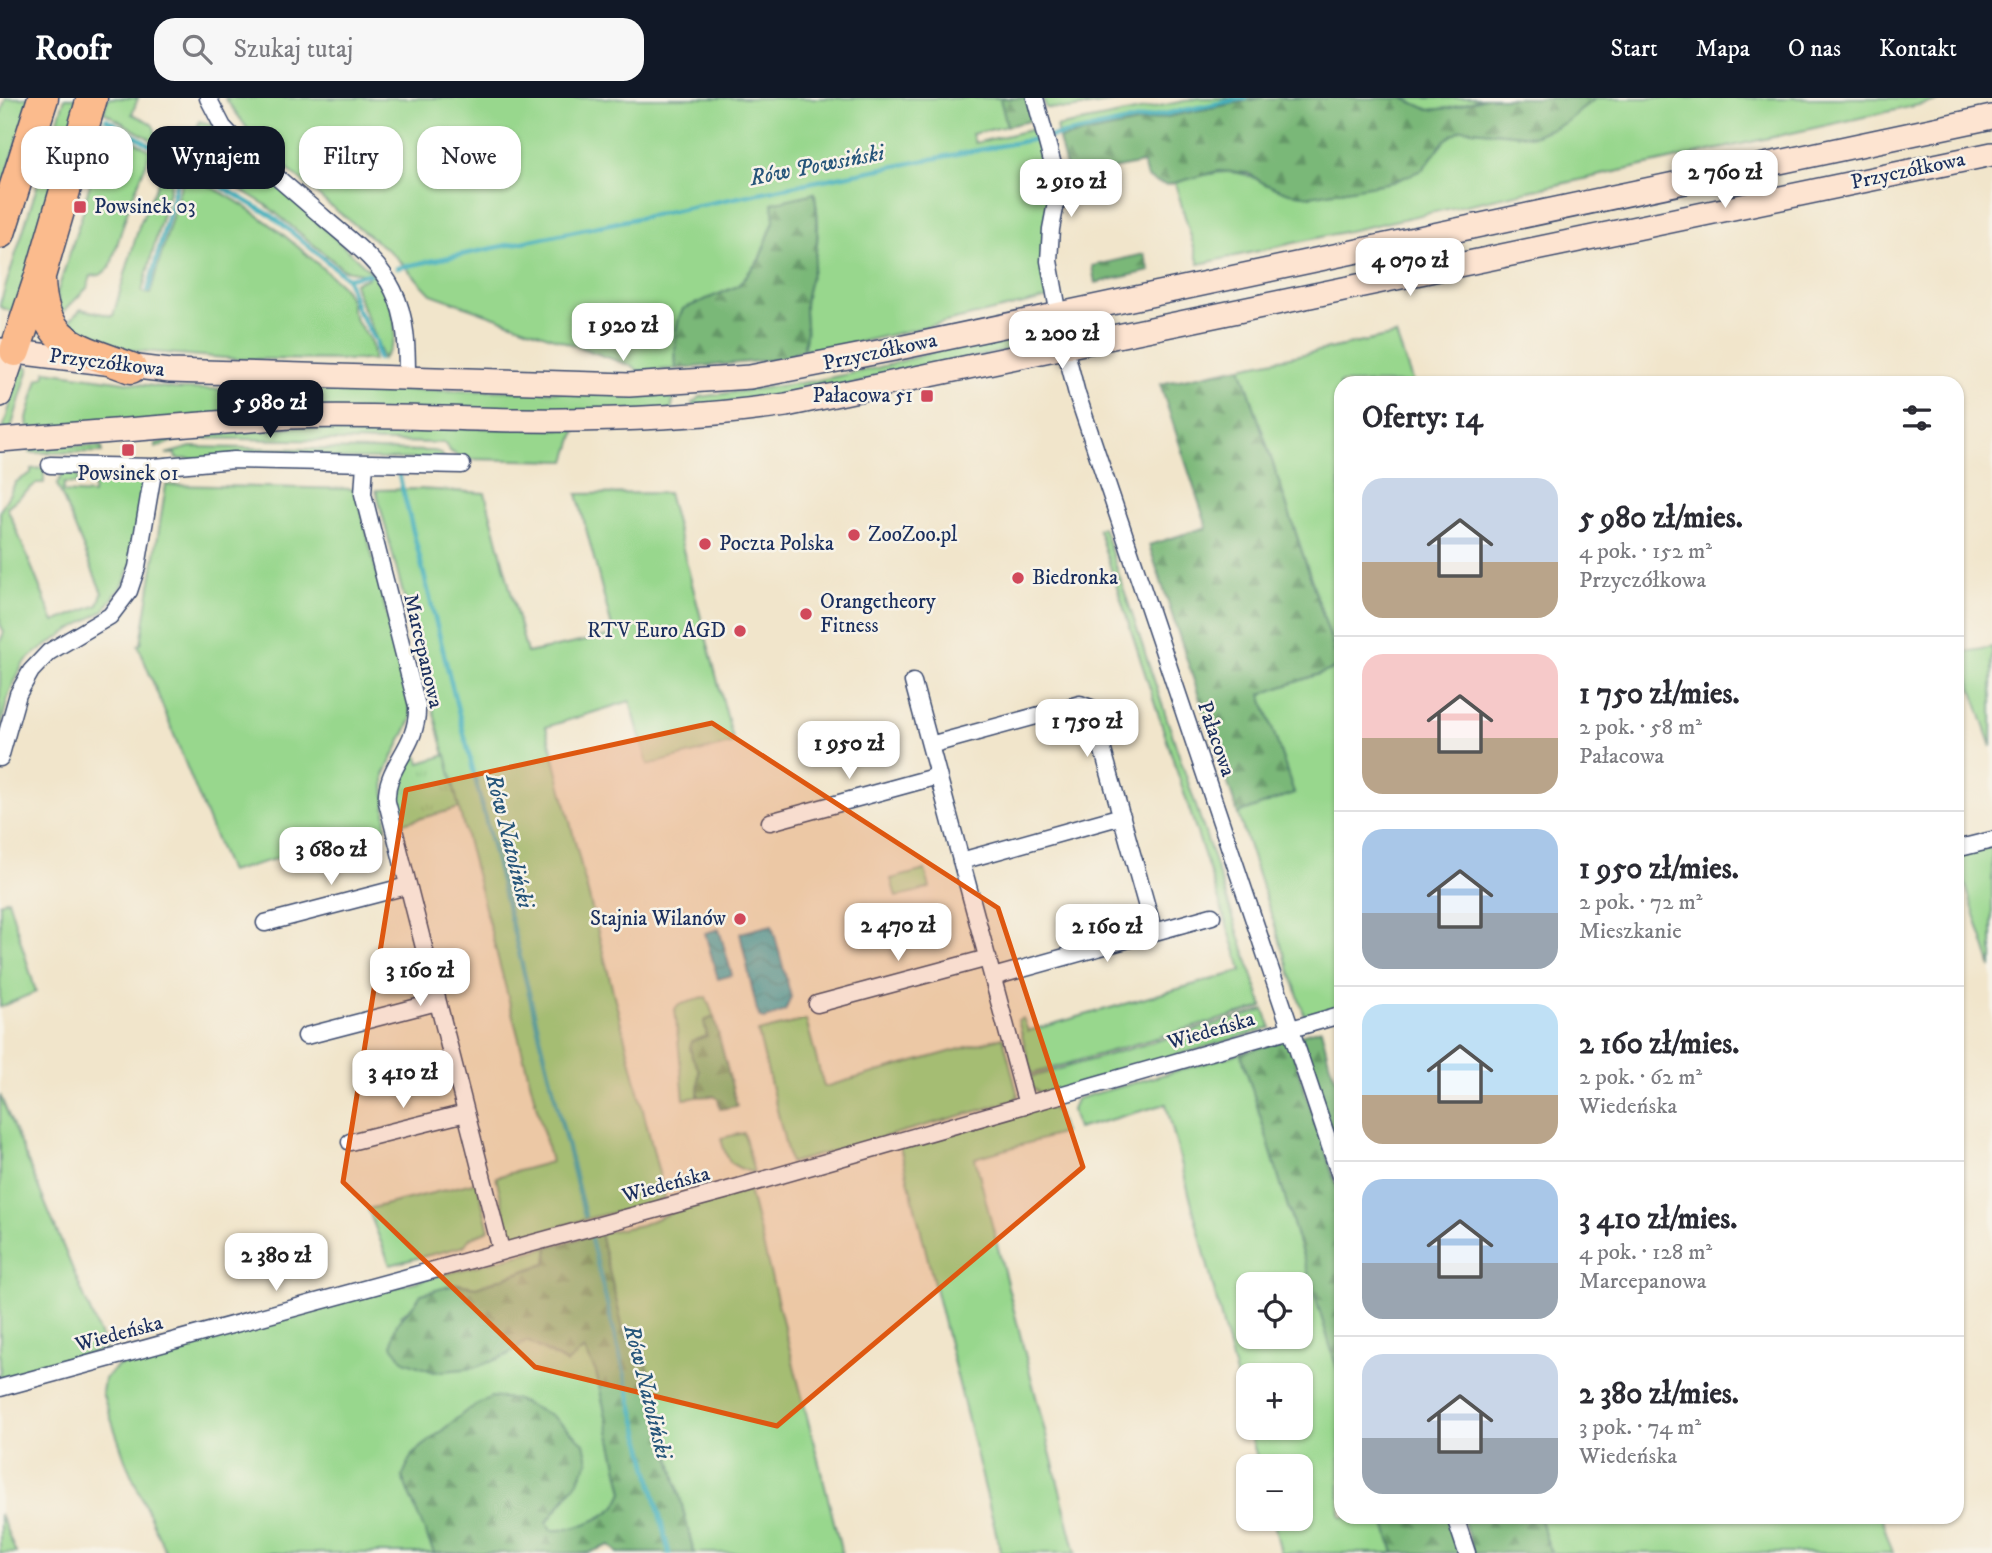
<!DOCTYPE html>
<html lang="pl">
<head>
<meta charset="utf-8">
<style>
  body { margin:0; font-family:"IM FELL DW Pica",serif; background:#f7f7f7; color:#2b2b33; height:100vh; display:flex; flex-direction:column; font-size:26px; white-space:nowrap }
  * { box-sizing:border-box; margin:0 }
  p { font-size:23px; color:#7c7c81 }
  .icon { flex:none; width:38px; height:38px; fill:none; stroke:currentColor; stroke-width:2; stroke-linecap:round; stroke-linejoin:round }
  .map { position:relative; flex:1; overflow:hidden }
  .details { position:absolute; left:1334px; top:278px; width:630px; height:1148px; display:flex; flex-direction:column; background:#fff; border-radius:21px; box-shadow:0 2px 5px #0004 }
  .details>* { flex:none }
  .hud { position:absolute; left:21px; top:28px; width:665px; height:63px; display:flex; gap:14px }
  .controls { position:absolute; left:1236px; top:1174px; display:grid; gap:14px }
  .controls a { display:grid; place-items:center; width:77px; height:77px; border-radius:14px; background:#fff; box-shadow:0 2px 5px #0004; font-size:35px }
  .price { position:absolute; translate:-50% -60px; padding:0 16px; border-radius:14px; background:#fff; color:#222; font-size:23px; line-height:46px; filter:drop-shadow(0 2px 4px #0008) }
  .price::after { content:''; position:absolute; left:50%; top:42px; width:21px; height:16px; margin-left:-10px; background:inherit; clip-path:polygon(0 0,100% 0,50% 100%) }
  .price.active { background:#111827; color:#fff }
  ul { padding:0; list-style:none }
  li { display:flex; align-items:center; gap:21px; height:175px; padding:0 28px }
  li+li { border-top:2px solid #e1e1e2 }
  li span { display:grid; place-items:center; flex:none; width:196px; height:140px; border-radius:21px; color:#555 }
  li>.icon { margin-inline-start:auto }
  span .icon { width:84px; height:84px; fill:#fffc; stroke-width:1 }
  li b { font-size:30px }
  h2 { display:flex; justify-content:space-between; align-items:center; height:84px; padding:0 28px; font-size:30px }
  .tag { padding:0 24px; border-radius:21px; background:#fff; box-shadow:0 2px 5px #0004; font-size:24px; line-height:63px }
  .tag.active { background:#111827; color:#fff }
  header { display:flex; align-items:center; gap:42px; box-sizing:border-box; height:98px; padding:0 35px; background:#111827; color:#fff }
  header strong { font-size:33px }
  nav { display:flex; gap:38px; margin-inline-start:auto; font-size:24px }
  .search { width:490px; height:63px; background:#f7f7f7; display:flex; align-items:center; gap:18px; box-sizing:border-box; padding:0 24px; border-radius:21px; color:#7c7c81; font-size:26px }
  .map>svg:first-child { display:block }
</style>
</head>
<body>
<header>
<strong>Roofr</strong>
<div class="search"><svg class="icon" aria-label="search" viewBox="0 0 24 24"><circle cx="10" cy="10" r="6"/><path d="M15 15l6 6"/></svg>Szukaj tutaj</div>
<nav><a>Start</a><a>Mapa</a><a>O nas</a><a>Kontakt</a></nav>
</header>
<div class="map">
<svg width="1992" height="1455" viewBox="0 0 1992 1455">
  <defs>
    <pattern id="forest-firs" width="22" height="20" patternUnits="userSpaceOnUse" patternTransform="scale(1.75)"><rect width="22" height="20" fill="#7ab878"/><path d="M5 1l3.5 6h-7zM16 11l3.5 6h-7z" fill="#639666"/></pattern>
    <pattern id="park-tufts" width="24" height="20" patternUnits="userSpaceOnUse" patternTransform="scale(1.75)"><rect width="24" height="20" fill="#98d78d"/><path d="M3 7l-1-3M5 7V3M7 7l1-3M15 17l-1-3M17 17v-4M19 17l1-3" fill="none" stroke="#82b97c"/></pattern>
    <pattern id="water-waves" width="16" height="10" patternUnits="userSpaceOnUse" patternTransform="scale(1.75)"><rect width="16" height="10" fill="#40afbc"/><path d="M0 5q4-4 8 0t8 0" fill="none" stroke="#358f9c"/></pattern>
  </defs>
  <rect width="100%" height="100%" fill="#f7f3e8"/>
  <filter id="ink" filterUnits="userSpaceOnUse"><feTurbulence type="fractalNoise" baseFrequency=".0143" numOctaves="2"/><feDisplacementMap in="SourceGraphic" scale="14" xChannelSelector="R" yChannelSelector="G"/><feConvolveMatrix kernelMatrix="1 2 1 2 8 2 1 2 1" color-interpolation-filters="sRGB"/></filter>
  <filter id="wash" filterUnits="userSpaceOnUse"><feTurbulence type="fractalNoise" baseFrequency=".00686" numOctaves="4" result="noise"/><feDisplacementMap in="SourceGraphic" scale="28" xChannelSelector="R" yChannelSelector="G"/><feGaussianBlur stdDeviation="1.57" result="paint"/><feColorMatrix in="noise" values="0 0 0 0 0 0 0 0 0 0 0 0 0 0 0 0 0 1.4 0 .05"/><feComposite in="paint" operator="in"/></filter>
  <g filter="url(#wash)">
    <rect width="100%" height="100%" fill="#f1e5cb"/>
    <path fill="#98d78d" stroke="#5a8376" stroke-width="2" fill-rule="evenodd" d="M6,0h25l-31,97v-79z
      M65,0h18l-66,216 -17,-7v-3z
      M108,0h30l-6,16c16,8 26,7 23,28l-51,-30z
      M225,0h775l7,28 -35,8 3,9 59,-14 19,75 -11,42 7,52 -219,51 -27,1c6,-20 2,-25 2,-43 0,-17 8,-32 10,-49 4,-21 4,-45 -1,-65l-40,28 -15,39 -21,26 -55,23c-10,19 -8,39 -7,60l-37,2 -7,-5 -201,-72 -38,-40 -65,-50 -70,-61z
      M1043,0h95l-69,11 -23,-1z
      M1199,0h62l-202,41 -3,-12z
      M1403,0h82l-35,10 -21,2z
      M1596,0h354l-751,166 -24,-81c34,-9 58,-20 90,1l157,-14 23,-30 17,-11 71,7 32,-13z
      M199,23l14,4 167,155c13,24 25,59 2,79 -5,-27 -21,-49 -28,-76l14,-5v-4l-24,-4 -78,-65 -57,-34 -35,-17 17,-24 7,-4z
      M101,24l50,29 -23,58 -18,59 -10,7 -9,1 -4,12 -27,27 -3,-22 29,-91 -1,-1 6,-21 -6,-2z
      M166,66l7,5v6l-31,117 8,2 32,-112 5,-6c60,24 107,66 154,109 12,13 8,22 15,35 9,15 18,19 17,40l-136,-1 -119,-10 -50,-22v-5l13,-13 32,7 26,-90z
      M1036,231l3,14 -218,48 -128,16 -1,-4 8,-6 114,-16 63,-13 88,-25z
      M1396,237l17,48h-73v628l-34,9 -68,-206 56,-21 -33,-99 79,-28 -99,-299z
      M22,268l7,2 -19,64 -7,-3z
      M46,273l129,18 500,3 -4,19 -643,19 -1,-12 11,-39 6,-2z
      M303,328l273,3 -10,32 -102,-2 -13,-7 -7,-9 -254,-5 -13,2 -22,8v-4l23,-7z
      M58,347l44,2v5l-72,1v-5z
      M191,349l242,4 5,1 8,7h-270l-1,-5h-9z
      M44,370v15h-7l-30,24 47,115 44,-17 4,-12 -45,-109 7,-12 13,3 2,9 -15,-1 -1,9 30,2 1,-15 8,-6h29l8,3 6,12 -13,75 -8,20 -21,28 -36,21 -36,24 -8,8 -15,32 -8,35v-89l4,-10 -4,-8v-113l16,-29 15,-9v-4z
      M166,387l190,4 56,229 -28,57 2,53 -157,44 -91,-227 3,-1z
      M419,391l66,4 42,160 87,-18 -37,-141 91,-1 66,250 -86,22 -18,-64 -84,26 119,470c-16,13 -38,13 -58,17 -32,7 -64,18 -96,26l-15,-63 55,-15 -175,-672z
      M1103,429l160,480 -231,67 -14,-54 5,-2 5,13 214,-60 -144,-442z
      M1992,549v100l-32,-94z
      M1992,748v122l-36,-113z
      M8,801l28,93 -36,15v-104z
      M706,899l8,20 -10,4 3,15 -17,11 9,23 -1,27 -14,2 -9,-90 3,-4z
      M1264,912l7,18 -228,66c-9,-3 -12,-7 -15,-16z
      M806,922l18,67 179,-50 15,59 -5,5 -223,62 -32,-131z
      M1241,955l99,325v139h43l11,36h-113l-8,-34h27v-53h-41l-10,-38h51v-52h-52v46l-82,-318 -89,25 -5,-19 4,-11zM1248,1186h52v53h-52z
      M0,997l106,254 -106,30z
      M1048,1008l9,6 7,21 -89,25 101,395h-75l-101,-406z
      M744,1035l10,40c-24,-7 -27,-10 -33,-35z
      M477,1084l12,48 -19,8 -6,8 -74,19 -22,-56z
      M749,1092l93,363h-148l-55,-219 -14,3 -25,-104 41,-8 32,-13z
      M548,1149l-2,16 -70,24 -18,-3 -36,10 -7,11 -14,10 104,41 22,-15 39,22 18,-14 12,23 27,120c-2,4 -5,11 -8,15 -13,14 -47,25 -64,23l-4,-7 31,-42 10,-19 -186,15 32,76h-268l-39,-88 -25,-72 2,-14 14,-13 213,-62z
      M0,1416l16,39h-16z
      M1539,1419h342l12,36h-342z"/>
    <path fill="url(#forest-firs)" stroke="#4a746b" stroke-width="2" d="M1000,0h27l5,16 -2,7 -23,5z
      M1261,0h142l26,12 21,-2 35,-10h111l-31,25 -32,13 -71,-7 -17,11 -23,30 -29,12 -82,14 -22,-3 -24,-9 -17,-11 -30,-2 -51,14 -11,-3 -9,-5 -4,-14 -31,6 -42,15 -11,-45z
      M815,95c2,21 4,43 0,65 -2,17 -10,32 -10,49 0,19 4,23 -2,43l-22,9 -105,10c-1,-21 -3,-41 7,-60l55,-23 21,-26 15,-39 -2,-18z
      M1144,156l6,17 -55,12 -3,-17z
      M1241,269l99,300 -79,27 33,99 -56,21 -89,-269 58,-18 -47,-143z
      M714,919l23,89 -17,3 -2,-10 -4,-3 -16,1 1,-27 -7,-13 -2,-10 2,-6 15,-5 -3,-15z
      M1321,931l9,36 10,23v68l-40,-121z
      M1288,941l52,158v181l-99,-325z
      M600,1135l25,104 14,-3 55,219h-76l-8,-8 -22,8h-154l-32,-76 10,-22 54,-44 25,-14 23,2 37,16 33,28 4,18 -10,20 -31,41 4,8c17,2 51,-10 64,-23 3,-4 6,-11 8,-15l-27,-120 -12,-23 -17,14 -40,-22 -22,15 -31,12 -40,4 -30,-11 -12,-15c2,-33 16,-28 29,-52l37,-10 18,3 70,-23 2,-17z
      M1383,1419h65l12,36h-66z
      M1462,1419h77l12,36h-77z"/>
    <path fill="url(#park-tufts)" stroke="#5a8376" stroke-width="2" d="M416,655l4,10 26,-8 13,53 -56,15c-8,-36 -5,-38 13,-70z
      M925,772l5,18 -34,9 -5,-18z"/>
    <path fill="url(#water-waves)" stroke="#2e6f8d" stroke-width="2" d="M772,827l19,72 -6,14 -21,8 -4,-1 -3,-7 -17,-78z
      M719,831l13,46 -14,4 -13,-46z"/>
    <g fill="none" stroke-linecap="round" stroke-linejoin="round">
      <path stroke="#40afbc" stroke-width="4.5" d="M106,21l166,97 75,62 10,31 19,33 2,17
        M1050,39l195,-39
        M397,170l405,-84 239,-46
        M347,180l22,-4
        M148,193l34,-128
        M399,377l186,741
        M591,1141l78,314"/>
    </g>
  </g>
  <g filter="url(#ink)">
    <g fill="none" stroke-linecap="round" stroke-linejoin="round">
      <defs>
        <path id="minor" d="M208,0l15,29 15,16c28,25 56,49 85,74 25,22 55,42 70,73 14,28 14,58 14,89
          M1035,0l24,89 -8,42 -2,32 16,87 12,46 263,782
          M365,365l-2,31 54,212c2,42 -33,59 -30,96l114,448
          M50,367l104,2 80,-7 228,5
          M913,584l114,423
          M930,647l150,-41 11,4 63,224
          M0,660l18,-64 13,-23 18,-19 61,-36 19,-25 8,-24 17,-100
          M770,724l168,-46
          M1956,751l36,-9
          M961,763l161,-45
          M265,825l142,-37
          M993,879l219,-61
          M817,906l171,-46
          M306,938l131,-34
          M350,1044l116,-29
          M0,1290l728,-198 612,-175
          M1455,1419l12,36"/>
        <path id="secondary" d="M0,252l170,21 459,14 121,-8 149,-29 1093,-231
          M0,297l15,-44
          M0,342l289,-23c77,-3 153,2 230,3 90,1 178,-2 267,-15l1206,-251"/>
        <path id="motorway" d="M0,135l43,-135
          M40,182c2,65 40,68 91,88
          M15,253l25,-75 52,-178"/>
      </defs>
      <use href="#minor" stroke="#3b4a6e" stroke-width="19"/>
      <use href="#secondary" stroke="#3b4a6e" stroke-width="26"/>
      <use href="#motorway" stroke="#3b4a6e" stroke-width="33"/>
      <use href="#minor" stroke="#fff" stroke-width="16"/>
      <use href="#secondary" stroke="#fde4d1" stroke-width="23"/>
      <use href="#motorway" stroke="#fbbb8d" stroke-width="30"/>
    </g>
  </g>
  <path fill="#de5710" fill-opacity="0.2" stroke="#de5710" stroke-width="5" stroke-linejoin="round" d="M712,625l286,185 85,259 -306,259 -242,-59 -192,-185 63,-392z"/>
  <g fill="#d1495b" stroke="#f7f3e8" stroke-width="2.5">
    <rect x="73" y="102" width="14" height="14" rx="3.5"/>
    <rect x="920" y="291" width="14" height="14" rx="3.5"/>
    <rect x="121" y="345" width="14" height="14" rx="3.5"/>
    <circle cx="854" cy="437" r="7"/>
    <circle cx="705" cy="446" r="7"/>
    <circle cx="1018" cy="480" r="7"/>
    <circle cx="806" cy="516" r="7"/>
    <circle cx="740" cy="533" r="7"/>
    <circle cx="740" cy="821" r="7"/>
  </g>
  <g text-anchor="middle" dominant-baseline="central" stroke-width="5" stroke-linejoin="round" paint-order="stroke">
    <g font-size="21" fill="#1b2f5e" stroke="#f7f3e8">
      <text transform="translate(1908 73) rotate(-12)">Przyczółkowa</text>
      <text transform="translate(880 254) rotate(-12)">Przyczółkowa</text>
      <text transform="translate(107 265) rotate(7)">Przyczółkowa</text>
      <text transform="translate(423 553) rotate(77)">Marcepanowa</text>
      <text transform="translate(1216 641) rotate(71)">Pałacowa</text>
      <text transform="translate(1211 933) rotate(-16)">Wiedeńska</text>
      <text transform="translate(666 1087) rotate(-15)">Wiedeńska</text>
      <text transform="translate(119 1236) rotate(-15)">Wiedeńska</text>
    </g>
    <g font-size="21" fill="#1b2f5e" stroke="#f7f3e8" text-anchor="start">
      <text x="94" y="109">Powsinek 03</text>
      <text x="913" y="298" text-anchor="end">Pałacowa 51</text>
      <text x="128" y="376" text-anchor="middle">Powsinek 01</text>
      <text x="868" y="437">ZooZoo.pl</text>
      <text x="719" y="446">Poczta Polska</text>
      <text x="1032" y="480">Biedronka</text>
      <text x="820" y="504">Orangetheory<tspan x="820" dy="24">Fitness</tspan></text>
      <text x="726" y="533" text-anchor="end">RTV Euro AGD</text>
      <text x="726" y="821" text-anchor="end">Stajnia Wilanów</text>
    </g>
    <g font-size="23" font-style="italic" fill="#26557a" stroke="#f7f3e8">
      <text transform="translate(817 68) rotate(-11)">Rów Powsiński</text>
      <text transform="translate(509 743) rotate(76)">Rów Natoliński</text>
      <text transform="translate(647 1294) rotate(76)">Rów Natoliński</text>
    </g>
  </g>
</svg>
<div class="controls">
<a><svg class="icon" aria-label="locate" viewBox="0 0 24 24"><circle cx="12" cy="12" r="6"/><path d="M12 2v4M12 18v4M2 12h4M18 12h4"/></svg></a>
<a>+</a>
<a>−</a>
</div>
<b class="price" style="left:1725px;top:112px">2 760 zł</b>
<b class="price" style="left:1071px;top:121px">2 910 zł</b>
<b class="price" style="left:1410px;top:200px">4 070 zł</b>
<b class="price" style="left:623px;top:265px">1 920 zł</b>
<b class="price" style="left:1062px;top:273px">2 200 zł</b>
<b class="price active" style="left:270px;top:342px">5 980 zł</b>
<b class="price" style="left:1087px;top:661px">1 750 zł</b>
<b class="price" style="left:849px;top:683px">1 950 zł</b>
<b class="price" style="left:331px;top:789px">3 680 zł</b>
<b class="price" style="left:898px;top:865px">2 470 zł</b>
<b class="price" style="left:1107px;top:866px">2 160 zł</b>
<b class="price" style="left:420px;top:910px">3 160 zł</b>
<b class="price" style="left:403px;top:1012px">3 410 zł</b>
<b class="price" style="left:276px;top:1195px">2 380 zł</b>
<div class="hud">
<a class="tag">Kupno</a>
<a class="tag active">Wynajem</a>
<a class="tag">Filtry</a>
<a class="tag">Nowe</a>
</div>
<section class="details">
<h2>Oferty: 14<svg class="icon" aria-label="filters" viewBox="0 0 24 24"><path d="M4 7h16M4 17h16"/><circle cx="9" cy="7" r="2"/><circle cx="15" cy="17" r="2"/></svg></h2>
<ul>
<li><span style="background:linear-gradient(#c9d6e8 60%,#b9a48a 0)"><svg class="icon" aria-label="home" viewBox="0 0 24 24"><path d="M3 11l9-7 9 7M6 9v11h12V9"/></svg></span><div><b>5 980 zł/mies.</b><p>4 pok. · 152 m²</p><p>Przyczółkowa</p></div></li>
<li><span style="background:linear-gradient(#f6c9c9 60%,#b9a48a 0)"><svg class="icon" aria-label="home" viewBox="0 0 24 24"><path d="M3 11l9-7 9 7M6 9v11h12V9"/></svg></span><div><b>1 750 zł/mies.</b><p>2 pok. · 58 m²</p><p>Pałacowa</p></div></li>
<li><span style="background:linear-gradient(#a9c7e8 60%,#9aa5b1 0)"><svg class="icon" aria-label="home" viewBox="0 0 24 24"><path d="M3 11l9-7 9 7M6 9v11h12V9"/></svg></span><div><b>1 950 zł/mies.</b><p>2 pok. · 72 m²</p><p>Mieszkanie</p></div></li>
<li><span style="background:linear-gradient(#bfe0f5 65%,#b9a48a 0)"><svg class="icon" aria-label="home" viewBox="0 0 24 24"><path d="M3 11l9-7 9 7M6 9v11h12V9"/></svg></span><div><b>2 160 zł/mies.</b><p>2 pok. · 62 m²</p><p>Wiedeńska</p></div></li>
<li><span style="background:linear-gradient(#a9c7e8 60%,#9aa5b1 0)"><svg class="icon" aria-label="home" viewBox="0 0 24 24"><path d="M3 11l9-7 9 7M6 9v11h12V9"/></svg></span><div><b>3 410 zł/mies.</b><p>4 pok. · 128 m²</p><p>Marcepanowa</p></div></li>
<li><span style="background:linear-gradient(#c9d6e8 60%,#9aa5b1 0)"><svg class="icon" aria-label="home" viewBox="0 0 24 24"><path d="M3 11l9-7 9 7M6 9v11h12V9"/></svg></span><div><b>2 380 zł/mies.</b><p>3 pok. · 74 m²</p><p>Wiedeńska</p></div></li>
</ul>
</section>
</div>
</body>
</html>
